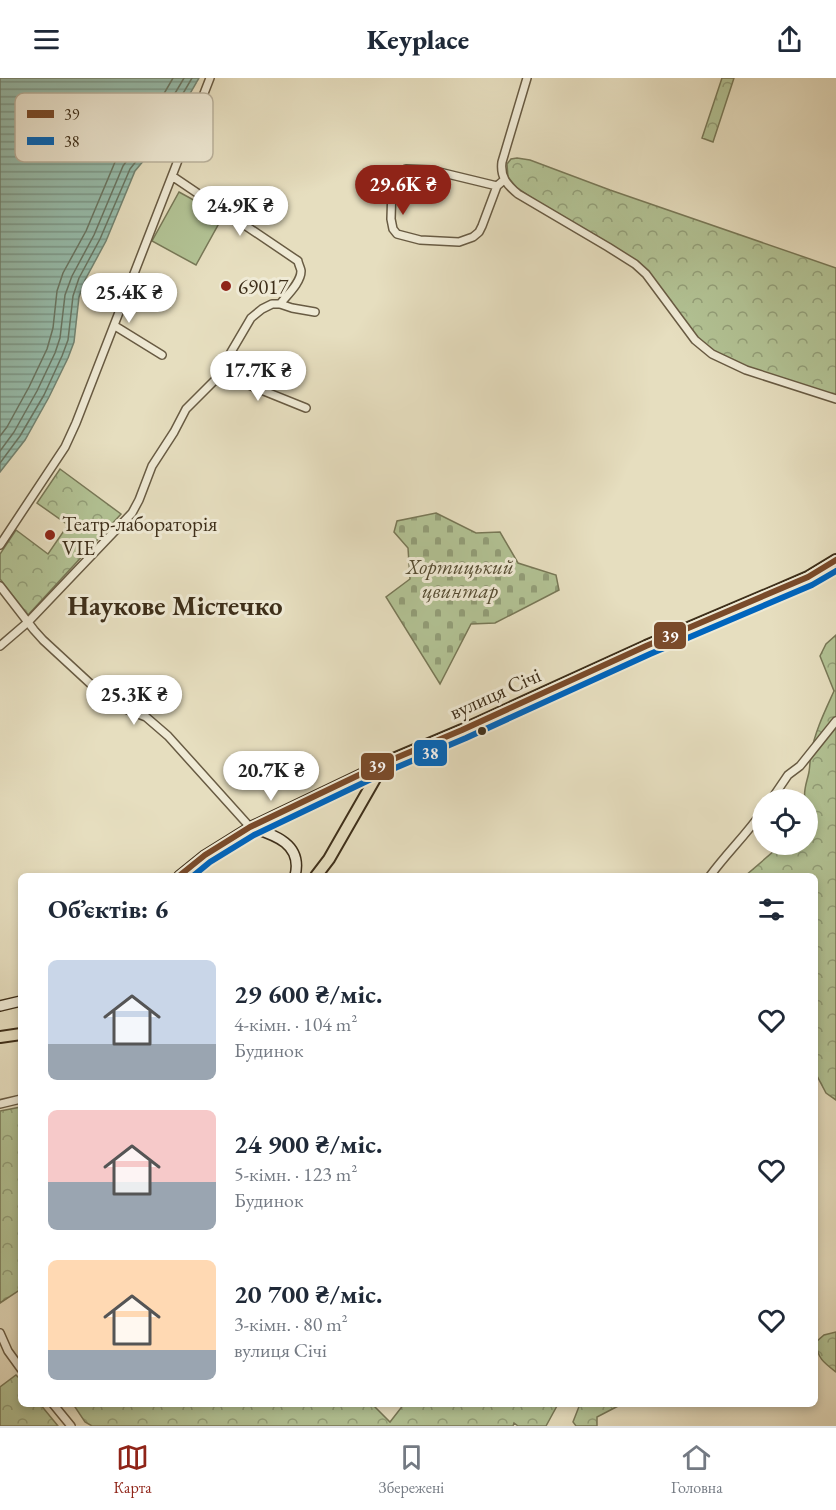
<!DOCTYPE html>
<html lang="uk">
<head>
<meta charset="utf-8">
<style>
  body { margin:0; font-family:"EB Garamond",serif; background:#f2f2f3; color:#1f2937; height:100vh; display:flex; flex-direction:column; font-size:22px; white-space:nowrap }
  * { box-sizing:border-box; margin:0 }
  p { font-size:20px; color:#747a83 }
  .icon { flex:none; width:33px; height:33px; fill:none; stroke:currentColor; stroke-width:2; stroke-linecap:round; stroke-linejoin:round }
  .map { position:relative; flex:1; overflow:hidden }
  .details { position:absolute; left:18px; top:795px; width:800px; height:534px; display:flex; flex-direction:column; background:#fff; border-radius:9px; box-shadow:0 3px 9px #0003 }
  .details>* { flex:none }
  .controls { position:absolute; left:752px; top:711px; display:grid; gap:12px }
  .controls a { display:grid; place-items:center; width:66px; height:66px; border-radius:50%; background:#fff; box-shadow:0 3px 9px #0003; font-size:30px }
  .price { position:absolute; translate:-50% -51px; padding:0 14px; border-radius:21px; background:#fff; color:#222; font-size:20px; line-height:39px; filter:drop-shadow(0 2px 3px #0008) }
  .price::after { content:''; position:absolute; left:50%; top:36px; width:18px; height:14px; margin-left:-9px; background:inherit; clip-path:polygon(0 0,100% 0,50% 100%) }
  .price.current { background:#8f2418; color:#fff }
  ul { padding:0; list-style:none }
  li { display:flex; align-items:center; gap:18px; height:150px; padding:0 30px }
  li span { display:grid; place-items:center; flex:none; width:168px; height:120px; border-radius:9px; color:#555 }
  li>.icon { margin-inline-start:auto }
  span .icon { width:72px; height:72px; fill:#fffc; stroke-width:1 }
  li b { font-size:26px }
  h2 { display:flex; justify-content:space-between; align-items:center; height:72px; padding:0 30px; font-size:26px }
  header { display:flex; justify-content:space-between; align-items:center; height:78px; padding:0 30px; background:#fff; font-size:27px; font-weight:800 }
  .tabs { display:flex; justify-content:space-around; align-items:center; height:84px; border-top:2px solid #e0e1e3; background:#fff; font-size:16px; color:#747a83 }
  .tabs a { display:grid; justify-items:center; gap:3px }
  .tabs .current { color:#8f2418 }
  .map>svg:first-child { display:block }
</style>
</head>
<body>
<header><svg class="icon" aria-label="menu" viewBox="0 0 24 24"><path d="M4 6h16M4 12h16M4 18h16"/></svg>Keyplace<svg class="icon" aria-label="share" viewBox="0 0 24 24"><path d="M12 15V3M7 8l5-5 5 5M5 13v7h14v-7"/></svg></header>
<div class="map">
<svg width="836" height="1348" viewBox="0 0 836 1348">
  <defs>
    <pattern id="forest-crowns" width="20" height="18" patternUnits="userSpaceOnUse" patternTransform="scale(1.5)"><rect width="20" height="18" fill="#b2c294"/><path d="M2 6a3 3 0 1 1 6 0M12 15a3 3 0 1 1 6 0" fill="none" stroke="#929e78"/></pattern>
    <pattern id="cemetery-stones" width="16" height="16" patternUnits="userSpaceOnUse" patternTransform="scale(1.5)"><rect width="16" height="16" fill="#b2c294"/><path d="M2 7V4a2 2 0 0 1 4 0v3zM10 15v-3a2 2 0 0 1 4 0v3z" fill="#929e78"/></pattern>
    <pattern id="water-rules" width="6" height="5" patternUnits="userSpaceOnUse" patternTransform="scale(1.5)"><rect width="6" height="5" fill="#97bdac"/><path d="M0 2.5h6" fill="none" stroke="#7d9a8b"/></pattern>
  </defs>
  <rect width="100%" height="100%" fill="#e6debf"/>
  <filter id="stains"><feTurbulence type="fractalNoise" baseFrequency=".00333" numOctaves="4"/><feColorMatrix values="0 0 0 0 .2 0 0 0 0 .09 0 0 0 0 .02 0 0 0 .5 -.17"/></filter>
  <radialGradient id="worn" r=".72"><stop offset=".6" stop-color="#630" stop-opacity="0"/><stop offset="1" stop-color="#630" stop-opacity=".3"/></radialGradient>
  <path fill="url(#forest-crowns)" stroke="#787857" stroke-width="1.5" d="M722,0h12l-21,64 -11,-4z
    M517,80l13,2 80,30 226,78v130l-111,-38 -26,-19 -67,-81 -76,-46 -40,-27 -8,-10 -1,-13 4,-5z
    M60,391l61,45 -93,101 -28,-36v-25l16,-24 32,24 20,-29 -31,-22z
    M836,557v465l-10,-7 -11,-21 -1,-196h-69l36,-31 26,-1v-28l2,-4 -2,-6v-6l-2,-1c-2,-9 2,-17 4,-27 1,-6 1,-13 2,-19 4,-22 14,-42 23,-62l-14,-35 6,-12z
    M21,1029v182l-21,14v-192z
    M836,1254v40c-12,-9 -19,-14 -20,-30l8,-7z
    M16,1297l5,5v24h19l18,22h-58v-39z
    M73,1326h299l18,18 14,-18h154l-12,22h-28l-4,-3 -1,3h-421l-7,-4z
    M580,1326h42l-25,13v9h-21l-3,-4z"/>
  <path fill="url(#cemetery-stones)" stroke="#787857" stroke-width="1.5" d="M436,435l40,20 24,-1 18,31 38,12 3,15 -64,33 -24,1 -31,60 -54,-87 24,-18 -2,-31 -14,-16 3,-11z"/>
  <path fill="#b2c294" stroke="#787857" stroke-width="1.5" d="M179,114l44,24 -27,49 -44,-24z"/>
  <path fill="url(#water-rules)" stroke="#738472" stroke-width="1.5" d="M0,0h199l-30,52 -34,41 -29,70 -21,39 -6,17 -5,45 -6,16 -19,39 -24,43 -25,32z"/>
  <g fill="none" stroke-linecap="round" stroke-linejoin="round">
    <path stroke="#6a7663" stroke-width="1.5" d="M0,358l7,-9 22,-40 18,-38 6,-21 4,-37 6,-18 23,-42 29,-69 15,-21 21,-25 22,-38
      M0,373l14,-19 23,-41 18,-38 5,-15 5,-43 7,-19 22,-41 29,-69 14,-20 21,-24 26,-44
      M0,385l20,-27 24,-41 18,-39 6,-16 5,-44 6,-18 21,-39 30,-70 34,-43 28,-48"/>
    <defs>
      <path id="street" d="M527,0l-25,84c-2,15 5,23 16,32l90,53 27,17 11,10 49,66 17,14 34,16 90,29
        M172,98l126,85c0,2 3,8 3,10 0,12 -15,25 -21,33
        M497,108l-66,-16 -25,-1 -10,5 -4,13 -1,32 2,10 4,5 23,6 39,2 14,-5 6,-5 3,-6 15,-40 7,-6
        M115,248l47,29
        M219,295l87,35
        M0,467l65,-98 11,-24 134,-345
        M0,508l34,44 9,10 65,60 10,6 28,11 22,19 82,91
        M0,568l28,-24 104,-109 7,-13 13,-34 22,-34 12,-23 31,-31 7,-14 27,-46 11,-9 10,-5h8l12,4 23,4
        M771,722l17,-25 12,-9 36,-45
        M710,798c16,-22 36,-41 52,-64
        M0,1026l21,-5
        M0,1255l8,18 13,18
        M53,1326l18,22"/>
      <path id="secondary" d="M250,749c25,8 53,17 45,49
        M179,798l26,-21 45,-28 134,-64
        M0,928l21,-5"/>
      <path id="primary" d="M316,798l13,-17 55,-96 78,-33 184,-84 139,-59 23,-10 28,-17
        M0,959l21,-3"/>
    </defs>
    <use href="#street" stroke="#685b43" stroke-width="10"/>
    <use href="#secondary" stroke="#3e2f1a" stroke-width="12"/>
    <use href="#primary" stroke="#3e2f1a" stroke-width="14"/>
    <use href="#street" stroke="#efead5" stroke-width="7"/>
    <use href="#secondary" stroke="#efead5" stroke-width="9"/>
    <use href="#primary" stroke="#e6debf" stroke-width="10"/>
    <defs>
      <path id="bus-1" d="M179,798l26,-21 45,-28 134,-64 78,-33 184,-84 162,-69 28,-17"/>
      <path id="bus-2" d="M193,798l17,-14 44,-27 134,-64 78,-33 184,-84 162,-69 24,-14"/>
    </defs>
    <use href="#bus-1" stroke="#efead5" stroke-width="10"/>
    <use href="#bus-2" stroke="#efead5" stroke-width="10"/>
    <use href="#bus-1" stroke="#7a4b2a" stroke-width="6"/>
    <use href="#bus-2" stroke="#0065bd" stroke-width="6"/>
  </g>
  <g fill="#8f2418" stroke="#efead5" stroke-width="2">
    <circle cx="226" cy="208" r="6"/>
    <circle cx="50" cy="457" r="6"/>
  </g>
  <circle fill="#3e2f1a" stroke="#efead5" stroke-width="2" cx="482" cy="653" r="5"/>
  <g text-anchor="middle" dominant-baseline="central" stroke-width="6" stroke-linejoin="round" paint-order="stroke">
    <g font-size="21" fill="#3e2f1a" stroke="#efead5" text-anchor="start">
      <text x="238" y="208">69017</text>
      <text x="62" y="445">Театр-лабораторія<tspan x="62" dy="24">VIE</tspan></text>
    </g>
    <g font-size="21" font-style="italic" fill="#554c32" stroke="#efead5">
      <text x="460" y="488">Хортицький<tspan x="460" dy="24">цвинтар</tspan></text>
    </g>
    <g font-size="21" fill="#3e2f1a" stroke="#efead5">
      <text transform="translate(495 615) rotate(-24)">вулиця Січі</text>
    </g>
    <g font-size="27" font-weight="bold" fill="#3e2f1a" stroke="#efead5">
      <text x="175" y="527">Наукове Містечко</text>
    </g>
  </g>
  <rect x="15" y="15" width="198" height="69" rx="9" fill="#efead5" stroke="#bab29d" stroke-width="1.5"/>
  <rect x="27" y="32" width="27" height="8" fill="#7a4b2a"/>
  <rect x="27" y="59" width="27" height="8" fill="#0065bd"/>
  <g font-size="16" fill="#3e2f1a">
    <text x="64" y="42">39</text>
    <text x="64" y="69">38</text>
  </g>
  <g stroke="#efead5" stroke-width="2">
    <rect x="653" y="543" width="34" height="29" rx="6" fill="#7a4b2a"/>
    <rect x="413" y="661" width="35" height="28" rx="6" fill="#0065bd"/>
    <rect x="360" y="674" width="35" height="29" rx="6" fill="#7a4b2a"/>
  </g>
  <g font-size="16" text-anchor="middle" font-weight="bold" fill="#fff">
    <text x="670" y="564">39</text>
    <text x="430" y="681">38</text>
    <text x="377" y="694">39</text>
  </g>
  <rect width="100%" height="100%" filter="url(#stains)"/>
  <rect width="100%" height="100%" fill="url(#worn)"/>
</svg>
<div class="controls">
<a><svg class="icon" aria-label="locate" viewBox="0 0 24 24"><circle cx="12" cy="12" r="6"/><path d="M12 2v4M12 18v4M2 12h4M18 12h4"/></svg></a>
</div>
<b class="price current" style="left:403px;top:138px">29.6K ₴</b>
<b class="price" style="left:240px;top:159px">24.9K ₴</b>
<b class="price" style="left:129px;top:246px">25.4K ₴</b>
<b class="price" style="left:258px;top:324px">17.7K ₴</b>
<b class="price" style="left:134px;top:648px">25.3K ₴</b>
<b class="price" style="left:271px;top:724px">20.7K ₴</b>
<section class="details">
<h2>Об’єктів: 6<svg class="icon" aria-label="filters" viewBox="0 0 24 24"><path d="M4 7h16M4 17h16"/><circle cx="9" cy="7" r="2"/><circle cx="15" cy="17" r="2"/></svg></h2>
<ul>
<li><span style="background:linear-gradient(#c9d6e8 70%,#9aa5b1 0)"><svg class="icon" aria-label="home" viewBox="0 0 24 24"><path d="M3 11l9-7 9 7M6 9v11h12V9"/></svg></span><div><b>29 600 ₴/міс.</b><p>4-кімн. · 104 m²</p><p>Будинок</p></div><svg class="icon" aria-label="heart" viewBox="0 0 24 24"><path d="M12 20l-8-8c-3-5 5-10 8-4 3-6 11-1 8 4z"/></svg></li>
<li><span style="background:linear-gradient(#f6c9c9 60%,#9aa5b1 0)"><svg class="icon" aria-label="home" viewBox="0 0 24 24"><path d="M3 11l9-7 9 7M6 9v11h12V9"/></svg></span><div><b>24 900 ₴/міс.</b><p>5-кімн. · 123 m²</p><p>Будинок</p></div><svg class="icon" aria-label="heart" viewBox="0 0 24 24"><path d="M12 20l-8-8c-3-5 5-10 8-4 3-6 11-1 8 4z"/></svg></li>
<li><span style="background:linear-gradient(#ffd9b3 75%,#9aa5b1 0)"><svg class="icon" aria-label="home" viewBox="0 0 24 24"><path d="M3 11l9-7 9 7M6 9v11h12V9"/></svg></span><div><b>20 700 ₴/міс.</b><p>3-кімн. · 80 m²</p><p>вулиця Січі</p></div><svg class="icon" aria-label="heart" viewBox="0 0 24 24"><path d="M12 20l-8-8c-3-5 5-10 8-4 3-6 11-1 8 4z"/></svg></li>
</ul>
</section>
</div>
<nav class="tabs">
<a class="current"><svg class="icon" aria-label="map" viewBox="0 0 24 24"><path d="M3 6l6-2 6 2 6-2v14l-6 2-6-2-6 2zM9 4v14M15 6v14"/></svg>Карта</a>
<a><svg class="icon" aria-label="saved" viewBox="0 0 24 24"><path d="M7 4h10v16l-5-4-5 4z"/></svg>Збережені</a>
<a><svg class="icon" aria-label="home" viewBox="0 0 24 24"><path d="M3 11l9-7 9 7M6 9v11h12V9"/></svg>Головна</a>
</nav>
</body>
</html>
